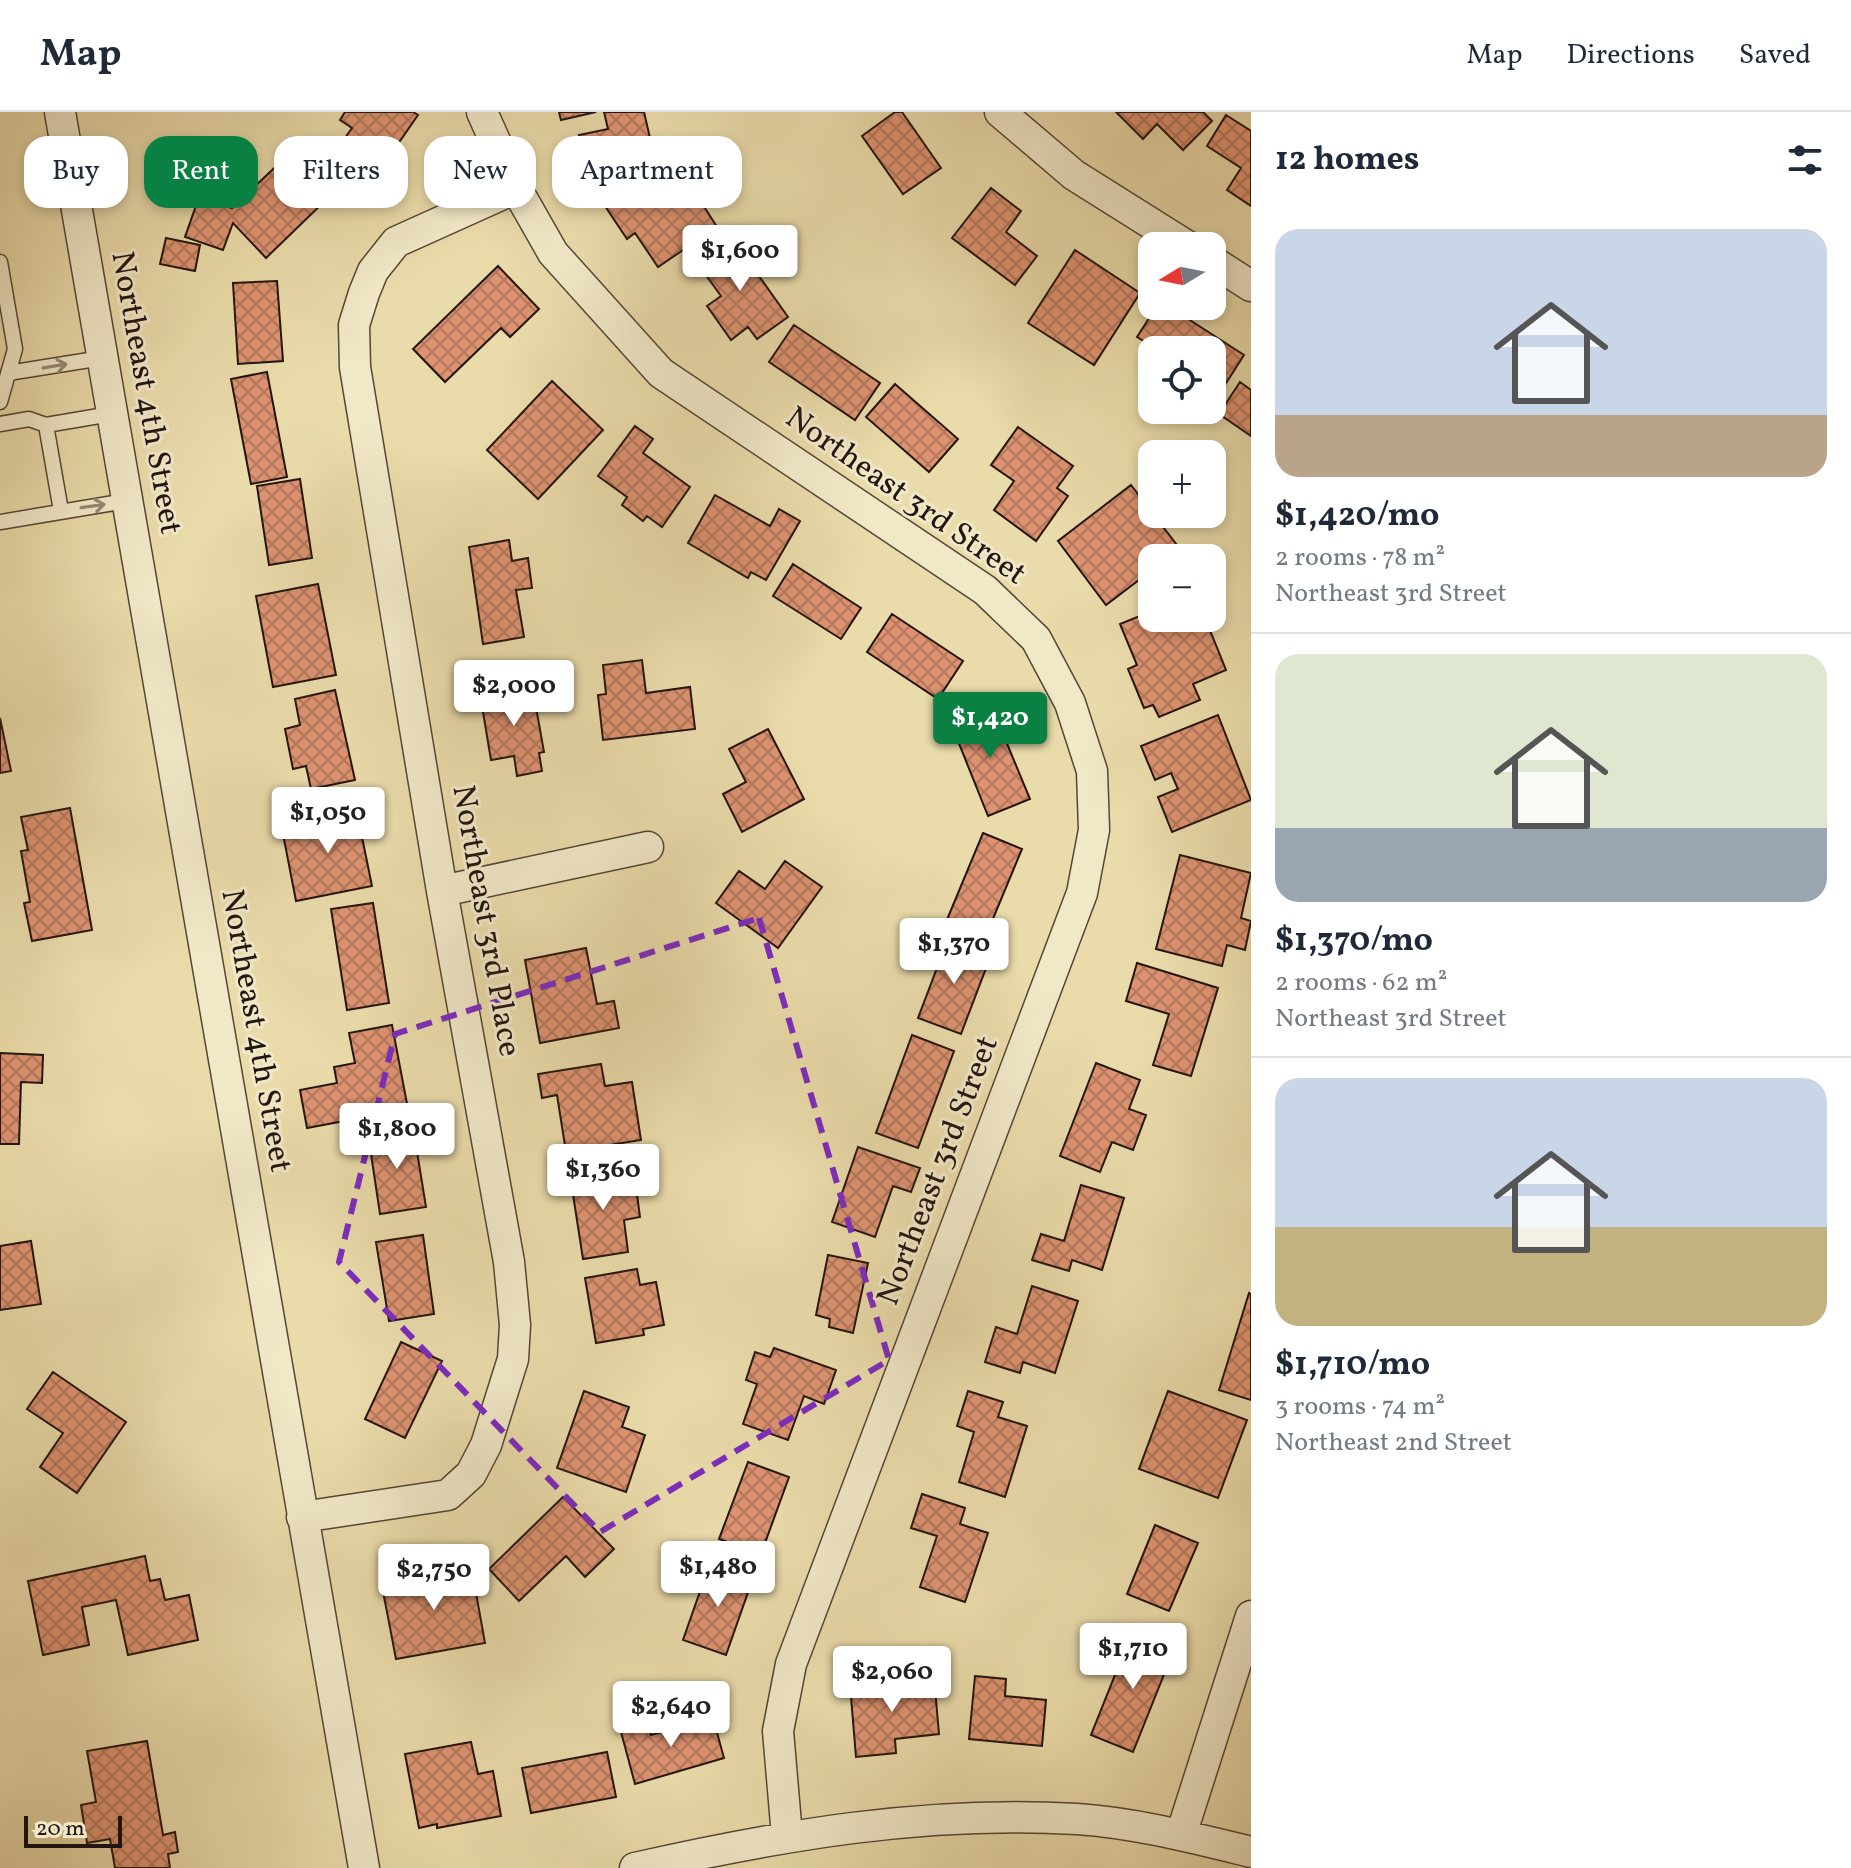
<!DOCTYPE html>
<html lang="en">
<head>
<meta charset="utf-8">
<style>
  body { margin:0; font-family:Vollkorn,serif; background:#f6f6f7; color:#1f2937; height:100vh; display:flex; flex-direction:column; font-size:30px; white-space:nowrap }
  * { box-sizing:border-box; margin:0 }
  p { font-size:26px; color:#747a83 }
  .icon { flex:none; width:44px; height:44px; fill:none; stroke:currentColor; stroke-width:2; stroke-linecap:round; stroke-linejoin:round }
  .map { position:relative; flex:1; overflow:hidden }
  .panel { display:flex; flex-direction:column; background:#fff; width:600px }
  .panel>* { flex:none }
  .banner { position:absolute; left:24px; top:24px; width:760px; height:72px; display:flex; gap:16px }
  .needle { width:52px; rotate:260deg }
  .fabs { position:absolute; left:1138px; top:120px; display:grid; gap:16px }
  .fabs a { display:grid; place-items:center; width:88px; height:88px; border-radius:16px; background:#fff; box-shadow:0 4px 12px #0003; font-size:40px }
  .scale { position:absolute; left:24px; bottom:20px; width:98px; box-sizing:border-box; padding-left:8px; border:4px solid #231510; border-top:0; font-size:22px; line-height:28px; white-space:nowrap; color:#231510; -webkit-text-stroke:6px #f1e8c8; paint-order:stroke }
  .price { position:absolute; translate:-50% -68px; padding:0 18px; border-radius:8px; background:#fff; color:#222; font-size:26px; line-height:52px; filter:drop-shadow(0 2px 4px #0008) }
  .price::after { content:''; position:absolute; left:50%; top:48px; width:24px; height:18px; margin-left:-12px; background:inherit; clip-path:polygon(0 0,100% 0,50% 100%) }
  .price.active { background:#0b8043; color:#fff }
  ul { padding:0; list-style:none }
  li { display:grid; align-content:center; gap:16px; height:424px; padding:0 24px }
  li+li { border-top:2px solid #e0e1e3 }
  li span { display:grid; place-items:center; height:248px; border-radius:24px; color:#555 }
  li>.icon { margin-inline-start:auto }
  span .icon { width:144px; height:144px; fill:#fffc; stroke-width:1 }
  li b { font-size:34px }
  h2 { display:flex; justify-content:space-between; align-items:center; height:96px; padding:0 24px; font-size:34px }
  .tag { padding:0 28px; border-radius:24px; background:#fff; box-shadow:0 4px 12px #0003; font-size:28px; line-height:72px }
  .tag.active { background:#0b8043; color:#fff }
  header { display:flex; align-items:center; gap:48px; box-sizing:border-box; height:112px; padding:0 40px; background:#fff; border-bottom:2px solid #e0e1e3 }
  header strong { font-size:38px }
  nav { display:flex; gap:44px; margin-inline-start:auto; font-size:28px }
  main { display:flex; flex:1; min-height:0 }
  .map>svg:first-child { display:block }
</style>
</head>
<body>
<header>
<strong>Map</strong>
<nav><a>Map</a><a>Directions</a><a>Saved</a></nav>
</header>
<main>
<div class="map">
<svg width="1251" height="1756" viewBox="0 0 1251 1756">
  <defs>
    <pattern id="building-cross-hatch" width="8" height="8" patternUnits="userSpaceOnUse" patternTransform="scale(2)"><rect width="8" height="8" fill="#dd9371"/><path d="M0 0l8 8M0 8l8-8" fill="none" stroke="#b3775b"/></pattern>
  </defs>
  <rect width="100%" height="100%" fill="#eadbaa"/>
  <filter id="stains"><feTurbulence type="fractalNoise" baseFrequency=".0025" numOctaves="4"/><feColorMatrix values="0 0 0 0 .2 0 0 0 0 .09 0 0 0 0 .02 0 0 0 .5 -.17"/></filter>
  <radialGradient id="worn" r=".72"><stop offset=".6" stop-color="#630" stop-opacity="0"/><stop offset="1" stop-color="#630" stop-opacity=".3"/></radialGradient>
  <path fill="url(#building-cross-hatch)" stroke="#231510" stroke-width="2" d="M345,0h68l5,3 -57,82 -38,-28 29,-41 -12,-8z
    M559,0h37l-35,8z
    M604,0h40l9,39 -67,15 -7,-31 29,-6z
    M895,0h7l39,56 -38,26 -41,-58z
    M1116,0h87l9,9 -29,29 -26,-26 -14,15z
    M1226,3l25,16v75l-24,-16 14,-22 -34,-22z
    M684,42l31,48 -10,6 12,19 -59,40 -23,-34 -8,6 -22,-33z
    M287,44l41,42 -62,60 -33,-35 -10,27 -38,-13 14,-40 33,11z
    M991,76l30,23 -15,21 31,24 -22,29 -63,-47z
    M166,126l34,7 -5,26 -35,-7z
    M732,126l56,79 -31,22 -9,-12 -17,13 -24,-34 14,-10 -24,-33z
    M1075,138l65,43 -46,72 -66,-42z
    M498,154l41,43 -29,28 -9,-9 -56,54 -32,-33z
    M277,169l6,80 -45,3 -5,-81z
    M1157,194h11l76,49 -23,36 -9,-6v-35h-54l-21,-13z
    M794,213l86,58 -25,37 -86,-58z
    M267,260l20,105 -36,7 -20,-105z
    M552,269l51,49 -65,69 -51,-49z
    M1240,270l11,8v46l-32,-22z
    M895,272l63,55 -29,33 -63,-55z
    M635,314l18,13 -10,14 47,34 -28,40 -15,-11 -4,5 -21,-16 5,-8 -29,-21z
    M1018,315l55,39 -16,22 11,8 -32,45 -42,-31 20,-29 -23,-16z
    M300,367l12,79 -43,7 -12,-79z
    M1131,373l49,64 -12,9h-16v12l-46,35 -48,-64z
    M715,383l55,31 9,-17 21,12 -34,59 -15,-8 -3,6 -60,-35z
    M509,428l3,21 16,-3 4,30 -16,2 8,47 -41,7 -14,-97z
    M793,452l68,44 -20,31 -68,-43z
    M318,472l18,91 -63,12 -17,-91z
    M1152,499v7h29l2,5 22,-5 21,52 -33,14 7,16 -41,17 -6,-12 -9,3 -16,-39 9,-4 -17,-41z
    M892,502l71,47 -25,38 -71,-47z
    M642,548l4,33 44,-6 5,42 -92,11 -5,-45 8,-1 -3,-29z
    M532,573l12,67 -5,1 3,18 -25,5 -3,-20 -23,4 -11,-66z
    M335,578l20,90 -44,9 -5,-23 -13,3 -8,-40 15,-4 -5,-26z
    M991,593l39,94 -42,17 -38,-95z
    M1218,603l33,85 -79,32 -14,-35 20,-8 -7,-16 -16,7 -14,-34z
    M0,606l11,53 -11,2z
    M768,617l36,70 -62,33 -19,-38 23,-12 -17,-33z
    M355,691l17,83 -76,15 -13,-67 32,-6 -3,-16z
    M70,696l22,122 -60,11 -8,-38 6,-1 -9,-51 7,-1 -7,-33z
    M983,721l39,16 -37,89 -39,-16z
    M1180,743l71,18 -10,45 10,3 -6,29 -18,-5 -5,21 -66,-17z
    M785,749l37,26 -44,61 -62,-45 23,-32 26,18z
    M373,791l16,100 -42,7 -16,-101z
    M948,827l43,16 -30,79 -43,-16z
    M586,836l11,56 17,-3 5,27 -79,15 -15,-83z
    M1137,851l81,25 -27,88 -38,-11 16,-51 -43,-13z
    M392,913l16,84 -101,19 -7,-38 37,-7 -3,-16 21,-4 -6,-30z
    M912,923l42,16 -36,97 -42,-15z
    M0,941l43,2 -1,28 -21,-1 -2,62h-19z
    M1096,951l44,17 -11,29 17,6 -13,35 -21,-8 -12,30 -40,-16z
    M601,952l4,22 27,-4 9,58 -75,12 -9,-57 -15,3 -4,-24z
    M413,1015l13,80 -46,7 -12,-80z
    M858,1035l62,21 -9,24 -18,-6 -18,51 -43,-15z
    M616,1056l3,22 17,-3 4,30 -16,3 4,32 -45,7 -13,-84z
    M1081,1073l43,13 -22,72 -30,-10 -3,11 -37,-11 9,-26 23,7z
    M423,1123l11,79 -45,7 -13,-79z
    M31,1129l10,63 -41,6v-64z
    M828,1143l40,8 -15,70 -24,-6 1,-8 -14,-4z
    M637,1157l3,16 16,-3 8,43 -21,4 1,6 -48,8 -11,-65z
    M1032,1174l46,15 -23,72 -32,-11 -3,11 -35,-11 11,-35 21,7z
    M1249,1181l2,1v106l-32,-10z
    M401,1230l41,19 -37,77 -40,-19z
    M774,1236l62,22 -12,34 -20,-8 -16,44 -45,-16 14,-40 -11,-4 9,-28 15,5z
    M53,1260l73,50 -49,71 -37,-26 23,-34 -36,-24z
    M584,1279l45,16 -7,20 23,8 -19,57 -69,-24z
    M968,1279l35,11 -5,15 29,9 -22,71 -46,-15 15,-50 -17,-6z
    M1168,1279l79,29 -29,78 -79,-29z
    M748,1350l41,15 -28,77 -42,-15z
    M922,1382l43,14 -5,16 28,9 -23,69 -45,-15 17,-51 -26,-8z
    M563,1385l51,52 -29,28 -19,-21 -47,45 -30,-32z
    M1155,1413l43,18 -29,68 -42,-17z
    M145,1444l5,25 10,-2 5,21 24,-5 9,45 -70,15 -12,-55 -34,7 7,38 -46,10 -15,-74z
    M710,1451l43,15 -27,77 -43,-15z
    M471,1453l14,78 -89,16 -14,-73 20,-4 -1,-4z
    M1133,1518l42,17 -42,105 -42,-17z
    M975,1564l31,3 -1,17 41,4 -4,46 -73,-7z
    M934,1565l5,57 -44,5 1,14 -40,4 -6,-72z
    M713,1606l11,40 -89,26 -14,-52 27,-8 3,11z
    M147,1629l16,94 12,-3 3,20 -10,2 2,14h-55l-5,-29 -23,4 -6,-38 15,-3 -9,-51z
    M471,1630l7,32 15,-3 8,45 -64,12v-4l-18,4 -14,-74z
    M607,1640l9,45 -85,16 -9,-45z"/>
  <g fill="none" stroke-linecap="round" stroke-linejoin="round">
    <defs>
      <path id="lane" d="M0,150l15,87 -15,53
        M8,261l94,-15
        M0,312l29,-5 17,6 65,-11
        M46,313l15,86
        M0,410l126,-21"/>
      <path id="street" d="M60,0l304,1756
        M482,0l34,76 37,65 108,120 324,217 51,49 34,64 22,68 2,59 -12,63 -291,771 -13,67 9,105
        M1000,0l74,63 113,71
        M1212,149l39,25
        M442,779l206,-44
        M302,1405l146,-22 23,-21 15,-29 27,-86 2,-34 -6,-63 -67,-371 -87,-524 -1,-42 10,-32 9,-22 23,-29 120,-54
        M1181,1723l70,-219
        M635,1756c146,-33 292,-58 442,-49 59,4 117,19 174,33"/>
    </defs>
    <use href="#lane" stroke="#554636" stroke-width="17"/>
    <use href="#street" stroke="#554636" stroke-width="33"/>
    <use href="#lane" stroke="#f1e8c8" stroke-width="14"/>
    <use href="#street" stroke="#f1e8c8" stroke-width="30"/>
  </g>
  <defs><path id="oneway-shaft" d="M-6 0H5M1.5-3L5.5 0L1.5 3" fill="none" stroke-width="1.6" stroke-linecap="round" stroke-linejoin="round" transform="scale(2)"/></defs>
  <g stroke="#948975">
    <use href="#oneway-shaft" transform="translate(55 254) rotate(-9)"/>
    <use href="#oneway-shaft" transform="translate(93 394) rotate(-8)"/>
  </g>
  <path fill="none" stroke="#7b2cbf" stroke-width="6" stroke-dasharray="16 10" stroke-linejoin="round" d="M759,806l130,442 -289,172 -261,-270 56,-228z"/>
  <g text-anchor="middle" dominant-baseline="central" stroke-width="6" stroke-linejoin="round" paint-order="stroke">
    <g font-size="32" fill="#231510" stroke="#f1e8c8">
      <text transform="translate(145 281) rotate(80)">Northeast 4th Street</text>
      <text transform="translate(905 385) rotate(35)">Northeast 3rd Street</text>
      <text transform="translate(485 809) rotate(80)">Northeast 3rd Place</text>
      <text transform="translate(255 919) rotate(80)">Northeast 4th Street</text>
      <text transform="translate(939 1059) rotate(-69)">Northeast 3rd Street</text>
    </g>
  </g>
  <rect width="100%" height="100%" filter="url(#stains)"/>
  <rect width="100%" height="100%" fill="url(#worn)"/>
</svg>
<div class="fabs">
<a><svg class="needle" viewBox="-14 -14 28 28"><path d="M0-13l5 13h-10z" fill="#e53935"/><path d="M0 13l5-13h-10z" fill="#747a83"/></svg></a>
<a><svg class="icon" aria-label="locate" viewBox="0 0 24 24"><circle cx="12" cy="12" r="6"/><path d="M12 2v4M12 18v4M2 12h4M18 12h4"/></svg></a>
<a>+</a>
<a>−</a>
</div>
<div class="scale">20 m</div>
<b class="price" style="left:740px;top:181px">$1,600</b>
<b class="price" style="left:514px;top:616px">$2,000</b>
<b class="price active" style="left:990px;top:648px">$1,420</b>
<b class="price" style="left:328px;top:743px">$1,050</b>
<b class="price" style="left:954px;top:874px">$1,370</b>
<b class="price" style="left:397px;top:1059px">$1,800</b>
<b class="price" style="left:603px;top:1100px">$1,360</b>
<b class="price" style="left:718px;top:1497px">$1,480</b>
<b class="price" style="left:434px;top:1500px">$2,750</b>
<b class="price" style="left:1133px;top:1579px">$1,710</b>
<b class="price" style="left:892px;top:1602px">$2,060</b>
<b class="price" style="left:671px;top:1637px">$2,640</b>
<div class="banner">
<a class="tag">Buy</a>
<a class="tag active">Rent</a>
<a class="tag">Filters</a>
<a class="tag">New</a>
<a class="tag">Apartment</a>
</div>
</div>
<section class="panel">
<h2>12 homes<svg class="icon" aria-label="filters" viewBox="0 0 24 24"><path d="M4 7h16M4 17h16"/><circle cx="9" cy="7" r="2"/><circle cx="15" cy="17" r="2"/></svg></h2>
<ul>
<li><span style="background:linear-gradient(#c9d6e8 75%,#b9a48a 0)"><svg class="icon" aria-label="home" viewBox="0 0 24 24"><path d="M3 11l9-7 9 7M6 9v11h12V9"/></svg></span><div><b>$1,420/mo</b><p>2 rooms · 78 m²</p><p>Northeast 3rd Street</p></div></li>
<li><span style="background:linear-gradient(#dfe7d0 70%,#9aa5b1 0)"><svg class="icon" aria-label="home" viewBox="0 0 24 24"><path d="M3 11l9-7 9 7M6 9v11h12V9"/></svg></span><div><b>$1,370/mo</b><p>2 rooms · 62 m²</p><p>Northeast 3rd Street</p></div></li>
<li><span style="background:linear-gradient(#c9d6e8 60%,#c2b280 0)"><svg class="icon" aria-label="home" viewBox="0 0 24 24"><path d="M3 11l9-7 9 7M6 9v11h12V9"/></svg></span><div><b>$1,710/mo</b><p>3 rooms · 74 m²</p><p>Northeast 2nd Street</p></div></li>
</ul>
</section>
</main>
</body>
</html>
